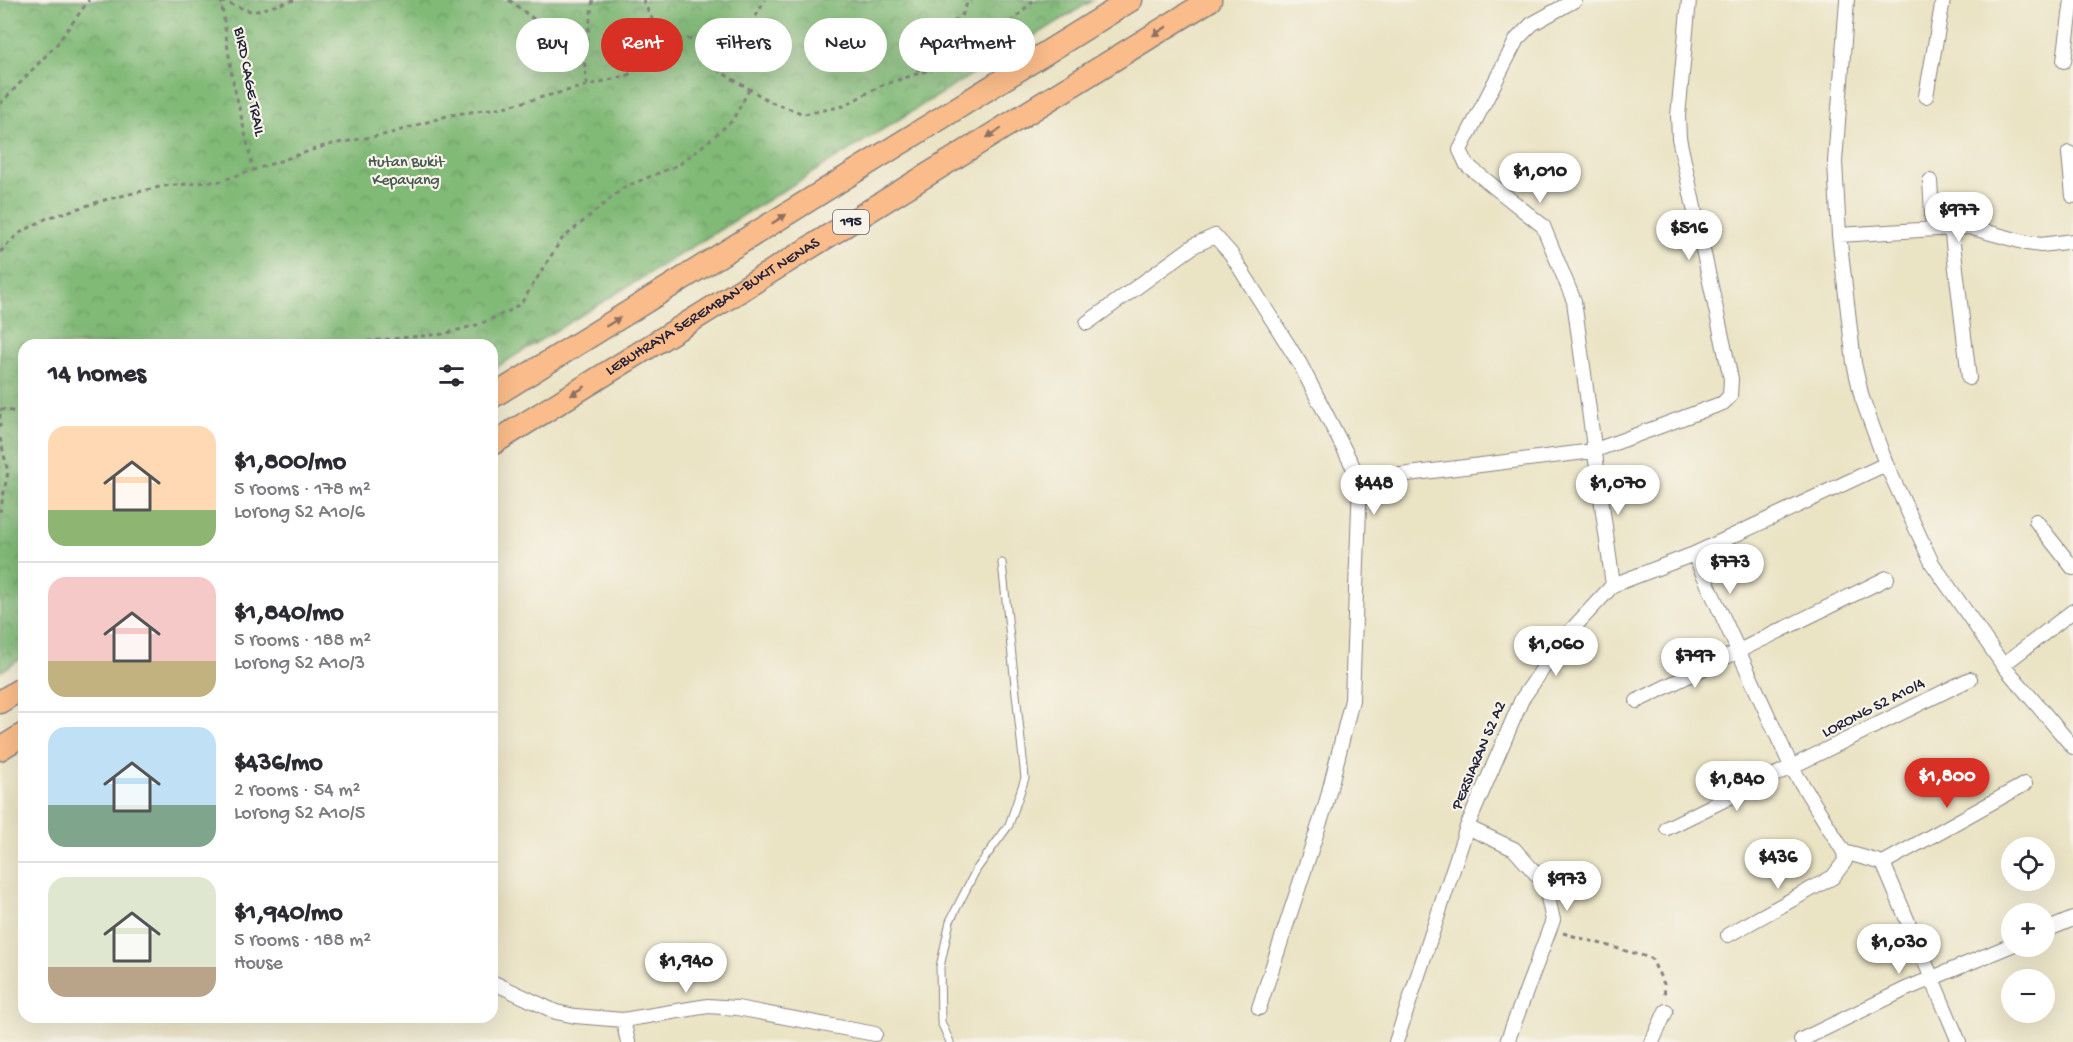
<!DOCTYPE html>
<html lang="en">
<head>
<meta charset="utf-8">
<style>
  body { margin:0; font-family:"Gochi Hand",sans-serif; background:#f2f2f3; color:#2b2b33; height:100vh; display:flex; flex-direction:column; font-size:22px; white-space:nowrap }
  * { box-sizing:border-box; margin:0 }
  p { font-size:20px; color:#7c7c81 }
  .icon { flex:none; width:33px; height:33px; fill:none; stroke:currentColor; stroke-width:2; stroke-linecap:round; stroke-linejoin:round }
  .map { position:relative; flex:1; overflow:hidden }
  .side { position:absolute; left:18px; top:339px; width:480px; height:684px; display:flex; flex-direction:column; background:#fff; border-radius:18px; box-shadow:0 6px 24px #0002 }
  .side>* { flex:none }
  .banner { position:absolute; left:516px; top:18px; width:570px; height:54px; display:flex; gap:12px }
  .controls { position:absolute; left:2001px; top:837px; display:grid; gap:12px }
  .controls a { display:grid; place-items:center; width:54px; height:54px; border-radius:50%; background:#fff; box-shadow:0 6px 24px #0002; font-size:30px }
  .price { position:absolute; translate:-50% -51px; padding:0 14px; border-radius:21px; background:#fff; color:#222; font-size:20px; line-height:39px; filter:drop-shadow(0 2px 3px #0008) }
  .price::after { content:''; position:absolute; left:50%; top:36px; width:18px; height:14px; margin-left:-9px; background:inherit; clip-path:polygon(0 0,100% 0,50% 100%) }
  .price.active { background:#d93025; color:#fff }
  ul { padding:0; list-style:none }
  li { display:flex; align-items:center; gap:18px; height:150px; padding:0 30px }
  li+li { border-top:2px solid #e1e1e2 }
  li span { display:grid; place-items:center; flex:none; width:168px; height:120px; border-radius:18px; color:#555 }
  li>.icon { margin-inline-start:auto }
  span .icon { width:72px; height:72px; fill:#fffc; stroke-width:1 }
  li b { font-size:26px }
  h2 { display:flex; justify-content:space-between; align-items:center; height:72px; padding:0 30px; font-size:26px }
  .chip { padding:0 21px; border-radius:27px; background:#fff; box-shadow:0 6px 24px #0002; font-size:21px; line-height:54px }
  .chip.active { background:#d93025; color:#fff }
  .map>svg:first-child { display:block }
</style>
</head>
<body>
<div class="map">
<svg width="2073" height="1042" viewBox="0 0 2073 1042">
  <defs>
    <pattern id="forest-crowns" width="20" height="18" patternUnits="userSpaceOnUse" patternTransform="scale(1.5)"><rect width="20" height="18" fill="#81b977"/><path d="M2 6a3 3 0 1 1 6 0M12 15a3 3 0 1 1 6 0" fill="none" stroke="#699663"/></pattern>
  </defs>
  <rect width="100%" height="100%" fill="#f7f3e8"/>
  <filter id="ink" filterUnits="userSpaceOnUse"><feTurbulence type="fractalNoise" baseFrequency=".0167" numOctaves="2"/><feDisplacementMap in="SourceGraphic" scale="12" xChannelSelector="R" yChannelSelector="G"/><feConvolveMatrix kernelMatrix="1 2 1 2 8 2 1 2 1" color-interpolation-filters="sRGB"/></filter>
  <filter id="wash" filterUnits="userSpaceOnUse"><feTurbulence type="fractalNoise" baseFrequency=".008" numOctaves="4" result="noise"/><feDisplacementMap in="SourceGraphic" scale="24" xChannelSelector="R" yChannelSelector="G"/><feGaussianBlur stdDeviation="1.35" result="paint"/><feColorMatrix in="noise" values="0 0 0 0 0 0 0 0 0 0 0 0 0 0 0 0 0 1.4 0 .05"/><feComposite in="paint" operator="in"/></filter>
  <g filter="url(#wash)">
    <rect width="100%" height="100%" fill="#eae3c4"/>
    <path fill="url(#forest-crowns)" stroke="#526e59" stroke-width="1.5" d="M0,0h1093l-601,370v-25h-468v312l-24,15z"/>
  </g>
  <g filter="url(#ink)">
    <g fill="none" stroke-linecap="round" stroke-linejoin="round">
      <defs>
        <path id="service" d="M950,1042l-9,-20 -1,-55 10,-46 26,-51 33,-45 16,-47 -23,-215"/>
        <path id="minor" d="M1575,0l-43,24 -15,15 -57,111 7,15 76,61 31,75 39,284
          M1847,0l-12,162 4,73 15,128 8,35 24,66 46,99 71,102 70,82
          M2064,61l8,-61
          M1926,96l17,-96
          M2069,153l4,43
          M1930,181l3,47
          M1951,227l18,151
          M1839,235l130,-8 58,16 14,2 32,-4
          M1087,323l108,-78 20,-9 16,18 69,110 60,116 -8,220 -26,104 -67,204
          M1360,480l233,-29 130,-48 7,-7 1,-17 -52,-241 -1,-22 11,-116
          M2036,521l37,47
          M1694,554l98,214 52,84 39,11
          M2003,665l70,-54
          M1637,701l250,-123
          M1467,827l47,22 31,35 8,36 -46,122
          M1667,828l303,-149
          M1883,863l76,179
          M1883,863l142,-79
          M2044,931l29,-12
          M1728,935l105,-58 12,-16 -1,-9
          M492,982l64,30 19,4 48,4 85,-14 29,2 138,26
          M623,1020l5,22
          M1801,1040l105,-51 106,-44
          M1396,1042l71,-215 55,-128 42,-61 49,-53 81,-31 192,-90
          M1652,1042l14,-31"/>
        <g id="trunk">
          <path d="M492,397l639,-397"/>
          <path id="s1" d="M492,444l718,-444"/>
          <path d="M0,702l24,-15"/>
          <path d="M0,749l24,-15"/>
        </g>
      </defs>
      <use href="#service" stroke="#868280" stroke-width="9"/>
      <use href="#minor" stroke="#868280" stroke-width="16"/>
      <use href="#trunk" stroke="#868280" stroke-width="25"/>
      <path stroke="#868280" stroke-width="3" stroke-dasharray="4.5 4.5" stroke-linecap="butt" d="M221,0l11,77 21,91
        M509,0l75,58
        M643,0l10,21 21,19
        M221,1l32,11 41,-12
        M697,42l9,-8 31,4 13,-12 15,-26
        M1012,52l-6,-3 -4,-11 8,-15 24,-23
        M917,71l19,-22 8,-19 19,-16 4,-11 4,-3
        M587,85l-3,-27 9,-58
        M0,104l57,-60 32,-44
        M0,252l18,-18 29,-16 61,-19 56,-13 57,-5 106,-36 61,-11 62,-19 54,-8 124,-32 46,-35 14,-1 9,3 7,6 15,23 52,31 33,12 40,-8 36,-20 100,-33 22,-15
        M359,345l10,-4 74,-7 37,-10 31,-14 11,-8 39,-62 62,-52 57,-24 25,-20 27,-23 17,-31
        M0,409l24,4
        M0,414v13
        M0,438l8,34 -8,40
        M1563,933l88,25 13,26 1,14"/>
      <use href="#service" stroke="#fff" stroke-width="7"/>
      <use href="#minor" stroke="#fff" stroke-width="14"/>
      <use href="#trunk" stroke="#f9bc8a" stroke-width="22"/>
    </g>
    <defs><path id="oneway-solid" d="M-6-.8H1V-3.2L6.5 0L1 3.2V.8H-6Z" transform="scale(1.5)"/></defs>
    <g fill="#8e6f62">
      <use href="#oneway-solid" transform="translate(1160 31) rotate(148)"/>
      <use href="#oneway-solid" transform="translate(994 133) rotate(148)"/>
      <use href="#oneway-solid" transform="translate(779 219) rotate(-32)"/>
      <use href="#oneway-solid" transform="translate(613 322) rotate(-32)"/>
      <use href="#oneway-solid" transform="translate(578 391) rotate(148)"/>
    </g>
  </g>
  <g text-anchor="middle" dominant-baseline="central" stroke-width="4.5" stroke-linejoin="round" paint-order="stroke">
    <rect fill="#f7f3e8" stroke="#62616f" stroke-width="1.5" x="833" y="210" width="36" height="24" rx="4.5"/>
    <g font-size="15" font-weight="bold" fill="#22223b">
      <text x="851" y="222">195</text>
    </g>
    <g font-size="16" fill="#22223b" stroke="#f7f3e8">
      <text transform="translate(248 82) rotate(79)">BIRD CAGE TRAIL</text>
      <text stroke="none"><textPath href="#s1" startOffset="260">LEBUHRAYA SEREMBAN-BUKIT NENAS</textPath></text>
      <text transform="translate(1874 709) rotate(-27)">LORONG S2 A10/4</text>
      <text transform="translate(1480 756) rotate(-67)">PERSIARAN S2 A2</text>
    </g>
    <g font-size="16" fill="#485953" stroke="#f7f3e8">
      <text x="406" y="163">Hutan Bukit<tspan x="406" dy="18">Kepayang</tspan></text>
    </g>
  </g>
</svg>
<div class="controls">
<a><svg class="icon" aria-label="locate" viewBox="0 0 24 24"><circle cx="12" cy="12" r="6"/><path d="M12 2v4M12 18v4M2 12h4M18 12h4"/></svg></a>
<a>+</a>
<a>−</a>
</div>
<b class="price" style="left:1540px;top:204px">$1,010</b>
<b class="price" style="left:1959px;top:243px">$977</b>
<b class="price" style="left:1689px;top:261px">$516</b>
<b class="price" style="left:1374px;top:516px">$448</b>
<b class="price" style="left:1618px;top:516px">$1,070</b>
<b class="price" style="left:1730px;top:595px">$773</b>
<b class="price" style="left:1556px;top:677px">$1,060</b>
<b class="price" style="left:1695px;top:689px">$797</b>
<b class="price active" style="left:1947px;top:809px">$1,800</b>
<b class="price" style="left:1737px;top:812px">$1,840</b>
<b class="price" style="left:1778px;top:890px">$436</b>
<b class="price" style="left:1567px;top:912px">$973</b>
<b class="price" style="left:1899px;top:975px">$1,030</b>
<b class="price" style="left:686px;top:994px">$1,940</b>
<div class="banner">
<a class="chip">Buy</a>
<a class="chip active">Rent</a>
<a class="chip">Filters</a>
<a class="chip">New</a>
<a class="chip">Apartment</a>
</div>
<section class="side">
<h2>14 homes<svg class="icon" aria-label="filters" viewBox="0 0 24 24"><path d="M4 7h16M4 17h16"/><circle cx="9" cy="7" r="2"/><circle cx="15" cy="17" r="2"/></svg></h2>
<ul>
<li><span style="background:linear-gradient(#ffd9b3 70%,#8fb573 0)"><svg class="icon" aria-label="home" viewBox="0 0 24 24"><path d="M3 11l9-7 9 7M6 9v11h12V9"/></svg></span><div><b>$1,800/mo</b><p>5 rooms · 178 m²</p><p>Lorong S2 A10/6</p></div></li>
<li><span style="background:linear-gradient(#f6c9c9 70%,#c2b280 0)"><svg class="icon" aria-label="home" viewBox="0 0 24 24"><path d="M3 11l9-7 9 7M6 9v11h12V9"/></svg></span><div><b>$1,840/mo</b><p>5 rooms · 188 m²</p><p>Lorong S2 A10/3</p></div></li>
<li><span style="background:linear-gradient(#bfe0f5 65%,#7fa58c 0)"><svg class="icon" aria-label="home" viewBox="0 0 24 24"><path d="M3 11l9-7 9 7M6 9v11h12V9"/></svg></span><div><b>$436/mo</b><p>2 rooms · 54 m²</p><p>Lorong S2 A10/5</p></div></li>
<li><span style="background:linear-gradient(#dfe7d0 75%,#b9a48a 0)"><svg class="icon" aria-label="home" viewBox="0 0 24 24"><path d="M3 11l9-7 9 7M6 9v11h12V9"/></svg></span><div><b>$1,940/mo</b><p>5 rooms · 188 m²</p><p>House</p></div></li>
</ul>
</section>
</div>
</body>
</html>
